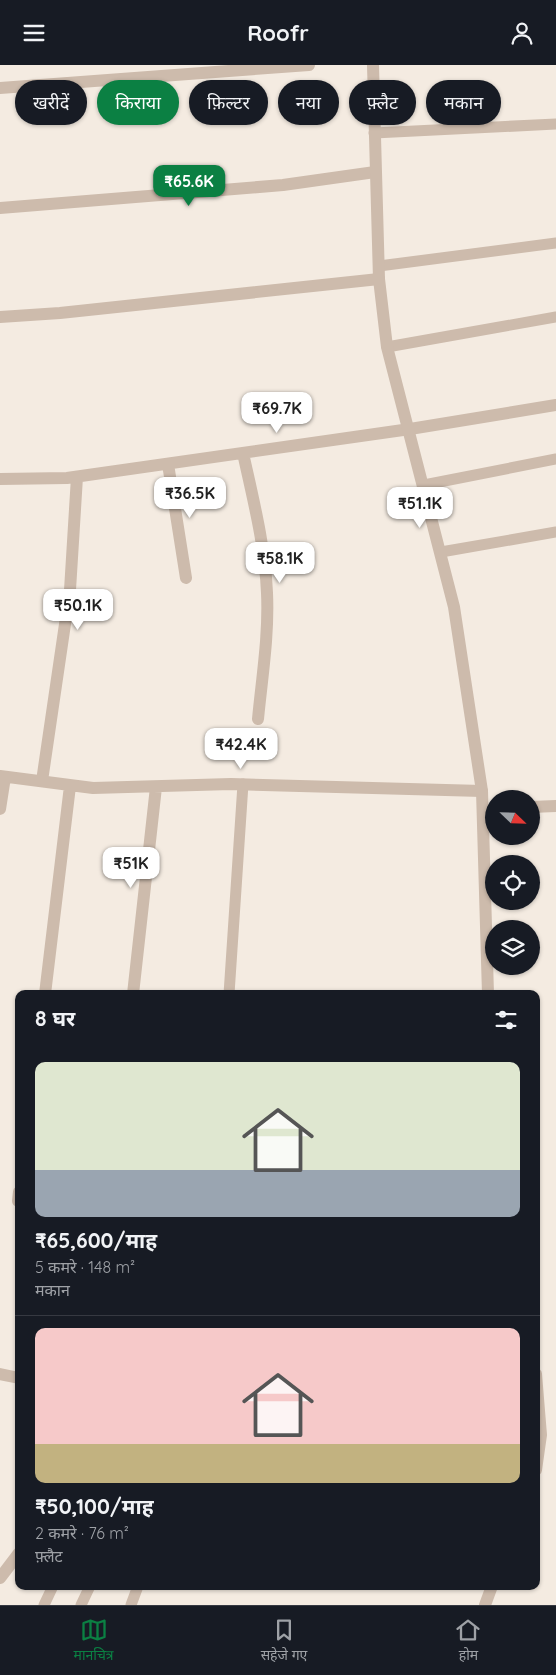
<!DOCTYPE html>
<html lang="hi">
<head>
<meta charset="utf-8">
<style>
  body { margin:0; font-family:Quicksand,"Noto Sans Devanagari",sans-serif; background:#242831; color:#f1f3f6; height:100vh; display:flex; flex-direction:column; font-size:19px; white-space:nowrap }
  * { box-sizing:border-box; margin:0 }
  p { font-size:16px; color:#9ea1a6 }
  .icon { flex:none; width:28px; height:28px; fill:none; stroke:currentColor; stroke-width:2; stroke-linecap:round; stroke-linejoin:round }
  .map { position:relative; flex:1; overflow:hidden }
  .drawer { position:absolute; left:15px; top:925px; width:525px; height:600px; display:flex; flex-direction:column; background:#171b24; border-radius:10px; box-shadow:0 1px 4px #0004 }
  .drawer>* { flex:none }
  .banner { position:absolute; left:15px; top:15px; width:526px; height:45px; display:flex; gap:10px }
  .needle { width:32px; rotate:113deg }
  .fabs { position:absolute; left:485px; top:725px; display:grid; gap:10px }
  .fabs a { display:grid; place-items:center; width:55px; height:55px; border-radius:50%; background:#171b24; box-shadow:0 1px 4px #0004; font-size:25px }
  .price { position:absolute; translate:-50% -42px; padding:0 11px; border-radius:10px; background:#fff; color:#222; font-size:16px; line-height:32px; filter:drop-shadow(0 1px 2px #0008) }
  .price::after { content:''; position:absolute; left:50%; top:30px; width:15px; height:11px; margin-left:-8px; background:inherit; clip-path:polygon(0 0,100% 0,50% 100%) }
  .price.active { background:#0b8043; color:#fff }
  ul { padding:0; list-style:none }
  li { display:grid; align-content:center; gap:10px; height:265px; padding:0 20px }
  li+li { border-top:1px solid #363941 }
  li span { display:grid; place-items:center; height:155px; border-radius:10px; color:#555 }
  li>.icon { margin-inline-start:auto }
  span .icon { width:90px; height:90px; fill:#fffc; stroke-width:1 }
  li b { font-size:21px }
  h2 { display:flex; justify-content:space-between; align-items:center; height:60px; padding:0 20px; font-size:21px }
  .pill { padding:0 18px; border-radius:22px; background:#171b24; box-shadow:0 1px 4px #0004; font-size:18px; line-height:45px }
  .pill.active { background:#0b8043; color:#fff }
  header { display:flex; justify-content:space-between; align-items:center; height:65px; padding:0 20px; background:#171b24; font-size:22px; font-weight:700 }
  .tab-bar { display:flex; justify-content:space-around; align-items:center; height:70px; border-top:1px solid #363941; background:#171b24; font-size:14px; color:#9ea1a6 }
  .tab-bar a { display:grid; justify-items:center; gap:2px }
  .tab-bar .active { color:#0b8043 }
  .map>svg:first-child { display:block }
</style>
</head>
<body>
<header><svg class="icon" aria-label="menu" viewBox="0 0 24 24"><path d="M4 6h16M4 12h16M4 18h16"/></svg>Roofr<svg class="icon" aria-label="person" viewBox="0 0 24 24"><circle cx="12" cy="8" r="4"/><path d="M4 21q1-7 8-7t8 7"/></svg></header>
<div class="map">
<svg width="556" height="1540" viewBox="0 0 556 1540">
  <rect width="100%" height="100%" fill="#f4ebe1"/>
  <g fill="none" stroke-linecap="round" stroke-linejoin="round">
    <path stroke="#cdbbac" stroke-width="11" d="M374,68l182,-9
      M379,201l177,-23
      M387,282l169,-30
      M424,420l132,-26
      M441,487l115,-20
      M229,929l14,-210
      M44,1540l9,-19
      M81,1540l9,-19
      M131,1540l7,-19"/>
    <path stroke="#cdbbac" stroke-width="12" d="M0,23l309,-23
      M0,143l283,-23 92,-13
      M0,252l60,-4 319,-34
      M243,388c10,46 22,92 24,140 2,42 -5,84 -9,126
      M168,399l18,114
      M0,414l67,-1 343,-49 146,-24
      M0,711l93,12 138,-4 251,7
      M42,716l28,-191 7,-113
      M531,742l25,-1
      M0,744l5,-32
      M45,929l25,-208
      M133,929l23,-207
      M18,1136l1,-9
      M0,1309l19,4
      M0,1513l19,-25"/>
    <path stroke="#cdbbac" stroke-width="12" d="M373,0l6,214 8,68 67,260 28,184 6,203
      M536,1309l5,61 -5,35
      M485,1540l7,-19"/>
  </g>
</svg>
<div class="fabs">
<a><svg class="needle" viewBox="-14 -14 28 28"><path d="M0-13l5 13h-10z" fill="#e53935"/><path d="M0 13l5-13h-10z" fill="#9ea1a6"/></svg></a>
<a><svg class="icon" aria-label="locate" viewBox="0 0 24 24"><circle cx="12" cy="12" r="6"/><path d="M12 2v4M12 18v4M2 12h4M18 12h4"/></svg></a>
<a><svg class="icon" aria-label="layers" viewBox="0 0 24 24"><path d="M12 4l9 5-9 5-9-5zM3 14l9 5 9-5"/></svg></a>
</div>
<b class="price active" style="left:189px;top:142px">₹65.6K</b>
<b class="price" style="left:277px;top:369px">₹69.7K</b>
<b class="price" style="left:190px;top:454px">₹36.5K</b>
<b class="price" style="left:420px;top:464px">₹51.1K</b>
<b class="price" style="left:280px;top:519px">₹58.1K</b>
<b class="price" style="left:78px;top:566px">₹50.1K</b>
<b class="price" style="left:241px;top:705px">₹42.4K</b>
<b class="price" style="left:131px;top:824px">₹51K</b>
<div class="banner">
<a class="pill">खरीदें</a>
<a class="pill active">किराया</a>
<a class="pill">फ़िल्टर</a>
<a class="pill">नया</a>
<a class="pill">फ़्लैट</a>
<a class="pill">मकान</a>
</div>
<section class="drawer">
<h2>8 घर<svg class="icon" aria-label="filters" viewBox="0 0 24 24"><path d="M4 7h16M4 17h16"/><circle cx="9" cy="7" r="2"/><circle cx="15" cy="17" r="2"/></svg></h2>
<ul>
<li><span style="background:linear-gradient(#dfe7d0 70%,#9aa5b1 0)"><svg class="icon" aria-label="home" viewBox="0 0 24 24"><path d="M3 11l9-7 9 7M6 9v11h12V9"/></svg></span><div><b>₹65,600/माह</b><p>5 कमरे · 148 m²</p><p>मकान</p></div></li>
<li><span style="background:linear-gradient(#f6c9c9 75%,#c2b280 0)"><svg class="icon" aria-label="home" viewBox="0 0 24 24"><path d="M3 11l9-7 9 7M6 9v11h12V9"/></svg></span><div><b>₹50,100/माह</b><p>2 कमरे · 76 m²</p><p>फ़्लैट</p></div></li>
</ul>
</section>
</div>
<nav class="tab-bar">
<a class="active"><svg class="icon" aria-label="map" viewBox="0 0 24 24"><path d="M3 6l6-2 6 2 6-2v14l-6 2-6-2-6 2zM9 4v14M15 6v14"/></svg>मानचित्र</a>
<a><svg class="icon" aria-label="saved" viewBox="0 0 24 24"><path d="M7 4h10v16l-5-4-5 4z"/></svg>सहेजे गए</a>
<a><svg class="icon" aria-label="home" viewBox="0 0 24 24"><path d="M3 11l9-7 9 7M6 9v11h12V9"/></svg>होम</a>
</nav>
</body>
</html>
